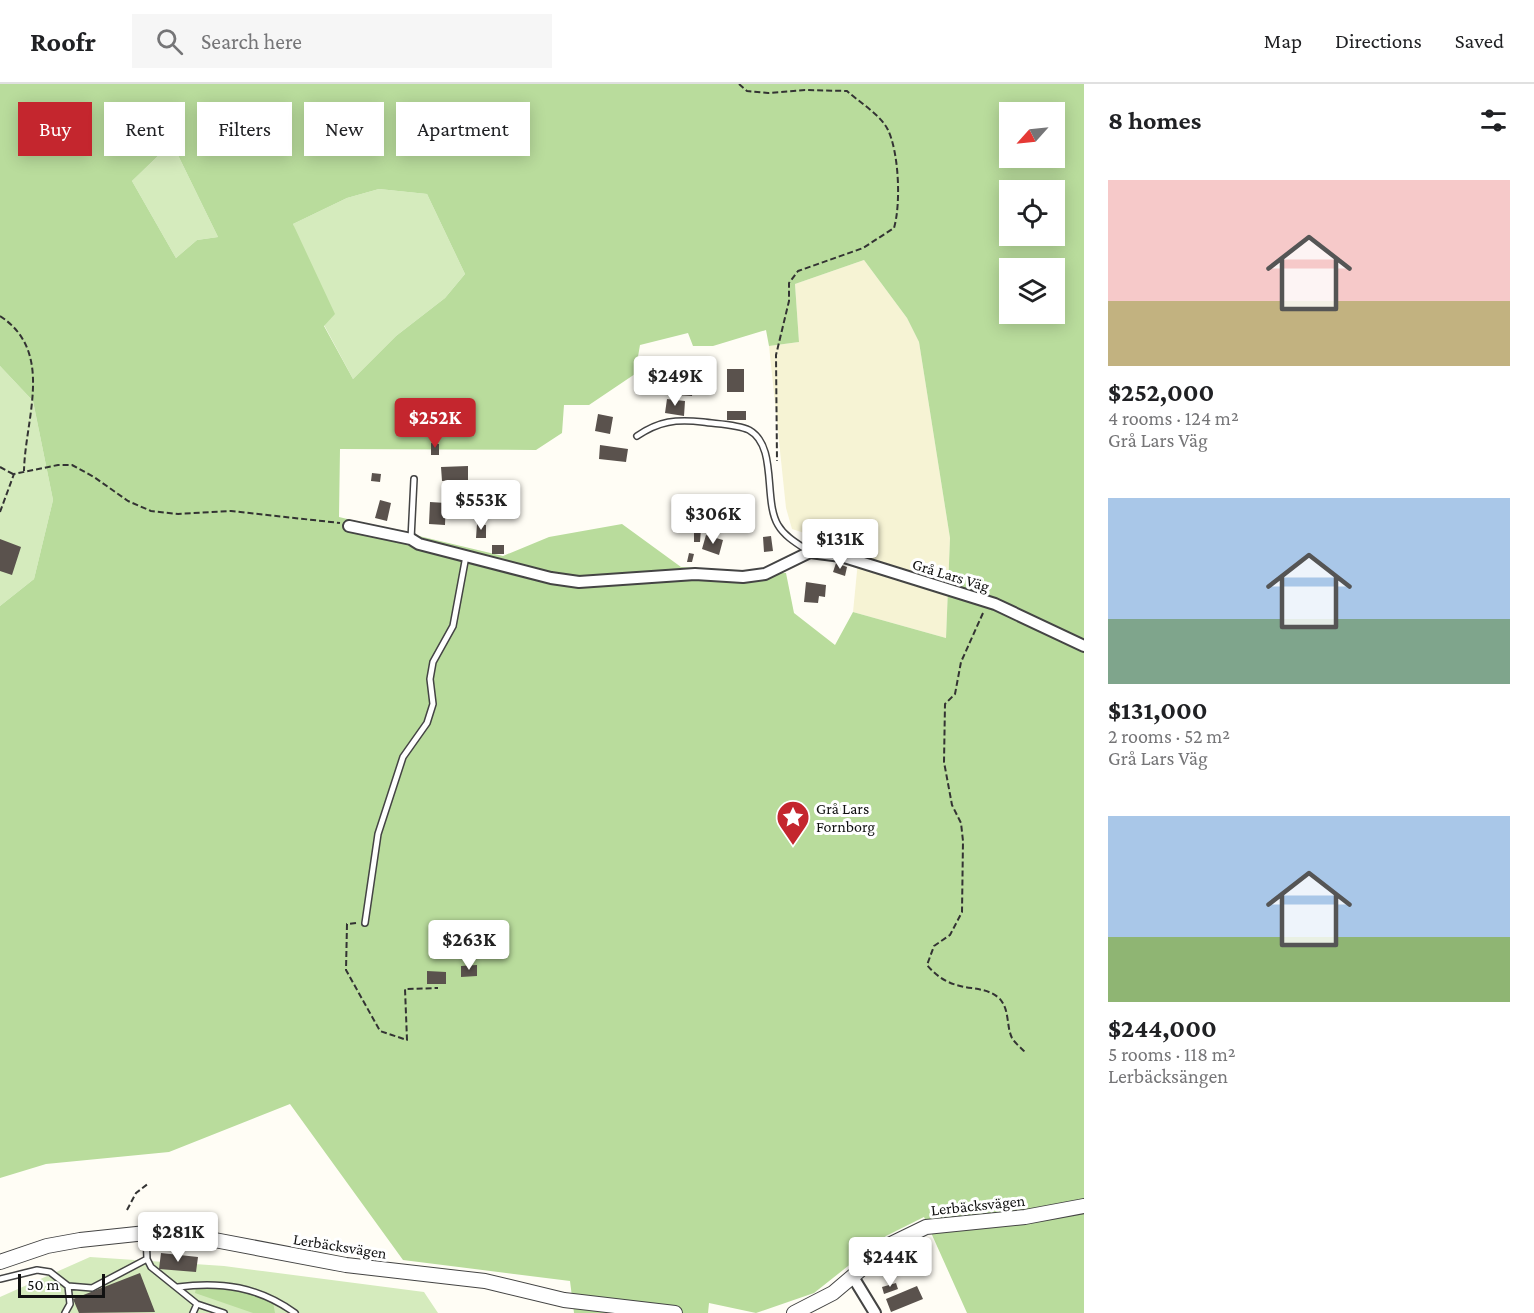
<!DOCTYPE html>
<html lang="en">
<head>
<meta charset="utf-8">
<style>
  body { margin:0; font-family:"Crimson Pro",serif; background:#f6f6f6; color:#202124; height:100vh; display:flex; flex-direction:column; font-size:22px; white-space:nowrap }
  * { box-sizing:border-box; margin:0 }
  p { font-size:20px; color:#757577 }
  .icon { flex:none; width:33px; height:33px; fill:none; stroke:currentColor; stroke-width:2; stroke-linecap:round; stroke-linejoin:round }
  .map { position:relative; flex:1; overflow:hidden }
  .panel { display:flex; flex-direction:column; background:#fff; width:450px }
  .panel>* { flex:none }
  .hud { position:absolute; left:18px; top:18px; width:570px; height:54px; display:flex; gap:12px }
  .needle { width:39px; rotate:243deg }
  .fabs { position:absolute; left:999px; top:18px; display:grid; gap:12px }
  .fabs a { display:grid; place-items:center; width:66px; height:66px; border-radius:0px; background:#fff; box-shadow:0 3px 15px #0003; font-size:30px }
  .scale { position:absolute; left:18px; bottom:15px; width:87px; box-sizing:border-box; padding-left:6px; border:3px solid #111; border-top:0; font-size:16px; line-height:21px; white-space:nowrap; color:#111; -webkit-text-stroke:4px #fff; paint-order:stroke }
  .price { position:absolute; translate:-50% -51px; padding:0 14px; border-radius:6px; background:#fff; color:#222; font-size:20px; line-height:39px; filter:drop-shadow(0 2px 3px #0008) }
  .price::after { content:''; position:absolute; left:50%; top:36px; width:18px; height:14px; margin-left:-9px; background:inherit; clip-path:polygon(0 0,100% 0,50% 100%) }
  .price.on { background:#c4262e; color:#fff }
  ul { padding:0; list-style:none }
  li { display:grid; align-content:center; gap:12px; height:318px; padding:0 24px }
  li span { display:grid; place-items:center; height:186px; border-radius:0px; color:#555 }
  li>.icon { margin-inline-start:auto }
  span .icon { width:108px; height:108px; fill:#fffc; stroke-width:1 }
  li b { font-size:26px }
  h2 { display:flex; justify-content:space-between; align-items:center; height:72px; padding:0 24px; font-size:26px }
  .tag { padding:0 21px; border-radius:0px; background:#fff; box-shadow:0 3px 15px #0003; font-size:21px; line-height:54px }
  .tag.on { background:#c4262e; color:#fff }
  header { display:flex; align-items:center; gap:36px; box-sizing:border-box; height:84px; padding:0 30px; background:#fff; border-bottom:2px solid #e0e0e0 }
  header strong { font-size:28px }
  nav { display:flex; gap:33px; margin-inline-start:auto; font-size:21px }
  .search { width:420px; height:54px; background:#f6f6f6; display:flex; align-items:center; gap:15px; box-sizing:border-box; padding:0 21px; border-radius:0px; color:#757577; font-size:22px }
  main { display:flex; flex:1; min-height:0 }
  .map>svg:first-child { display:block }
</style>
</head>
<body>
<header>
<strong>Roofr</strong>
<div class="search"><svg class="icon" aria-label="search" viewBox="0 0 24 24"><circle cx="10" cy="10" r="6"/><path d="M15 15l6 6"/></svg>Search here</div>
<nav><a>Map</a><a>Directions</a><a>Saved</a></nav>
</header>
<main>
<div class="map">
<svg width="1084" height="1229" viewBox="0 0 1084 1229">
  <rect width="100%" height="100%" fill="#fffdf5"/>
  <path fill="#f6f3d4" d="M864,176l43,58 12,24 31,196 -4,100 -93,-26 6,-61 -67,-22 -6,-21 -17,-162 30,-4 -4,-58z"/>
  <path fill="#d5ebbd" d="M175,65l43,88 -21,3 -21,18 -44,-77 27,-26z
    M379,105l48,5 38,80 -20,24 -49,38 -43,43 -29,-54 -31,-101 54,-26z
    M0,282l33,35 20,99 -19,79 -34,27z
    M90,1173l134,9 200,26 14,21h-438v-16z"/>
  <path fill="#b9dc9c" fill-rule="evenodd" d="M0,0h1084v1229h-117l-43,-96 -38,19 -72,57 -58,20 -47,-10 -1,10h-134l-4,-32 -167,-21 -113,-156 -121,48 -123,12 -46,14v-572l34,-27 19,-79 -20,-99 -33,-35zM1010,28h44v46h-44zM175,65l43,88 -21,3 -21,18 -44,-77 27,-26zM379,105l48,5 38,80 -20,24 -49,38 -43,43 -29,-53 11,-12 -42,-90 54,-26zM1010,106h44v46h-44zM864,176l43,58 12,24 31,196 -4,100 -93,-26 -18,33 -41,-32 -8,-40 -105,-6 -59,-43 -73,13 -46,19 -164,-39 1,-68 196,1 26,-17 2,-28h25l46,-31 5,-29 48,-12 5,13h20l53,-16 3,16 30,-4 -4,-58zM1010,184h44v46h-44z
    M196,1204l41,1 36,13 2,11h-22l-58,-20z"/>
  <path fill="#5a524d" d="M683,284l13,1 -1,5 10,1 -1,15h-11l-1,6 -15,-1 -1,-22h7z
    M727,285h17v23h-17z
    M667,315l18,2 -1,15 -19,-3z
    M727,327h19v9h-19z
    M598,330l15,3 -3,17 -15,-3z
    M431,359l8,1v11h-8z
    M600,361l28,4 -2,13 -27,-3z
    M468,382v14l-26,1 -1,-14z
    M372,389l9,1 -1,8 -9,-1z
    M380,416l11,3 -4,18 -12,-3z
    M430,418l16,1 -1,22 -16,-1z
    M477,440l9,1v13h-10z
    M694,444l7,1 -1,13h-6z
    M706,451l17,5 -4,15 -17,-6z
    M771,452l2,15 -9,1 -1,-15z
    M0,455l21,8 -9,28 -12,-4z
    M492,461h12v9h-12z
    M689,469l5,1 -2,8h-5z
    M836,479l11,4 -2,9 -12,-4z
    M806,498l20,3 -1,12 -6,-1 -1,7 -14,-1z
    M477,881v11l-16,1v-11z
    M427,887l19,1v12h-19z
    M161,1169l37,4 -2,15 -37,-3z
    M140,1189l15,39 -76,1 -6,-14z
    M896,1199l2,6 -14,5 -2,-7z
    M917,1202l6,13 -32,13 -5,-13z"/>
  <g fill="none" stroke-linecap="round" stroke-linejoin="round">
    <defs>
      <path id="service" d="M637,352c22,-15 39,-17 66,-14 13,2 34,2 46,8 29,16 14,70 29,95 7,12 20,19 32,27
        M411,455l3,-60
        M365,839l13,-89 25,-77 24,-34 6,-19 -3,-25 3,-17 20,-36 13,-70
        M146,1150l1,25 4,8 46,37 27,9
        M0,1195l37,-9 13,2 18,14 24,2 55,-29
        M178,1203c43,-6 81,0 117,26
        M65,1229l5,-9 -2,-18
        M193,1229l4,-9"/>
      <path id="minor" d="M349,442l62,13 8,5 132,34 28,4 116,-8 48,3 22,-3 45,-22 31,4 154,48 89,42
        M853,1193l22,36"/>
      <path id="tertiary" d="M0,1178l47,-16 33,-6 66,-7 37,1 163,31 139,16 79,19 111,13
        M794,1229l39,-20 58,-49 35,-17 99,-10 59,-11"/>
    </defs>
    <use href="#service" stroke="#444" stroke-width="8"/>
    <use href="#minor" stroke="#444" stroke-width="14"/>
    <use href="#tertiary" stroke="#444" stroke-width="16"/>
    <path stroke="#333" stroke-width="2" stroke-dasharray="6 3" stroke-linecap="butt" d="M739,0l8,7 21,2 37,-3 42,1c12,11 34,24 41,39 11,23 13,74 6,98l-31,20 -65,23 -9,12v18l-13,54 1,106
      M0,232c55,36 25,102 24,155
      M0,383l13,7
      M0,428l14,-38 44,-9h14l22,12 34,24 23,10 27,3 53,-3 109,12
      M983,529l-22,49 -6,32 -10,10 -1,58 8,43 9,18 2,18 -1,71 -12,23 -16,11 -7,19c27,32 52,16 72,33 11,11 7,28 13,40 3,5 9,10 13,14
      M356,839l-9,1 -1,46 34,61 27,9 -2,-51 33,-1
      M127,1126l9,-17 13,-10"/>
    <use href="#service" stroke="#fff" stroke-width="5"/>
    <use href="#minor" stroke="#fff" stroke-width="10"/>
    <use href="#tertiary" stroke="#fff" stroke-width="14"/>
  </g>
  <defs>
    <symbol id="sight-pin" viewBox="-11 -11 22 30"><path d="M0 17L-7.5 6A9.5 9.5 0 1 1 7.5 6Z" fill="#c4262e" stroke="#fff"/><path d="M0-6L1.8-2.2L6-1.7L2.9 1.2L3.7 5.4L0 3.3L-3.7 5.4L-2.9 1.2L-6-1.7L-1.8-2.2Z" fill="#fff"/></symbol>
  </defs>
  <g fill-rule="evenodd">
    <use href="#sight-pin" x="774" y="714" width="38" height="52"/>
  </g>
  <g text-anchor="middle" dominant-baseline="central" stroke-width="6" stroke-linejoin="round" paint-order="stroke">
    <g font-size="16" fill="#111" stroke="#fff">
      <text transform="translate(951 491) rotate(17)">Grå Lars Väg</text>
      <text transform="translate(978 1121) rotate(-6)">Lerbäcksvägen</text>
      <text transform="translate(340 1162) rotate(9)">Lerbäcksvägen</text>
    </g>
    <g font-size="16" fill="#111" stroke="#fff" text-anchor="start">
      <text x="816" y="724">Grå Lars<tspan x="816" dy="18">Fornborg</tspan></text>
    </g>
  </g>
</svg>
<div class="fabs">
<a><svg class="needle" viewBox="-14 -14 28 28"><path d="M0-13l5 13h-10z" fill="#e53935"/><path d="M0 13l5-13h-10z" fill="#757577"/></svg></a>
<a><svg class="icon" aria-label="locate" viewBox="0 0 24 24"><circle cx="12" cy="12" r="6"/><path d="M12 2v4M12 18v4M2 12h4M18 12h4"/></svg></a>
<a><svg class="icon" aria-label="layers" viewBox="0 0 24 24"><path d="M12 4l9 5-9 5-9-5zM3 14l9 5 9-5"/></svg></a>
</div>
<div class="scale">50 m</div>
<b class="price" style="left:675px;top:323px">$249K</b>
<b class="price on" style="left:435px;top:365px">$252K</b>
<b class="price" style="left:481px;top:447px">$553K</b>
<b class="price" style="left:713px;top:461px">$306K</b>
<b class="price" style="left:840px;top:486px">$131K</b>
<b class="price" style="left:469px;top:887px">$263K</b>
<b class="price" style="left:178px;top:1179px">$281K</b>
<b class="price" style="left:890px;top:1204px">$244K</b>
<div class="hud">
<a class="tag on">Buy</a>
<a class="tag">Rent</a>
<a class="tag">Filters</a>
<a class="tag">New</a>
<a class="tag">Apartment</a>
</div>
</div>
<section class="panel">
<h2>8 homes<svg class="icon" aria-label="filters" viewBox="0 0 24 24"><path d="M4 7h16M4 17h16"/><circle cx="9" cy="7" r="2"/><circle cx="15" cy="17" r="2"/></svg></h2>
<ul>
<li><span style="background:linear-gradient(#f6c9c9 65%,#c2b280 0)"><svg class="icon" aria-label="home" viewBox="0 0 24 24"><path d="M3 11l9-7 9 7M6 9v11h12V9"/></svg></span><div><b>$252,000</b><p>4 rooms · 124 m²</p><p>Grå Lars Väg</p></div></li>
<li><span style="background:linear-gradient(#a9c7e8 65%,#7fa58c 0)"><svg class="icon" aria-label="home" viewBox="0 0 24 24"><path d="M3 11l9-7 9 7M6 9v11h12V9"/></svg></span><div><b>$131,000</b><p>2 rooms · 52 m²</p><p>Grå Lars Väg</p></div></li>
<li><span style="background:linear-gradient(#a9c7e8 65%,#8fb573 0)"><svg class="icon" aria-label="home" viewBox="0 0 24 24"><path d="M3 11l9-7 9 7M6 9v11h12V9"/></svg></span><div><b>$244,000</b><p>5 rooms · 118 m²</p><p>Lerbäcksängen</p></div></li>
</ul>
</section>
</main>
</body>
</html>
